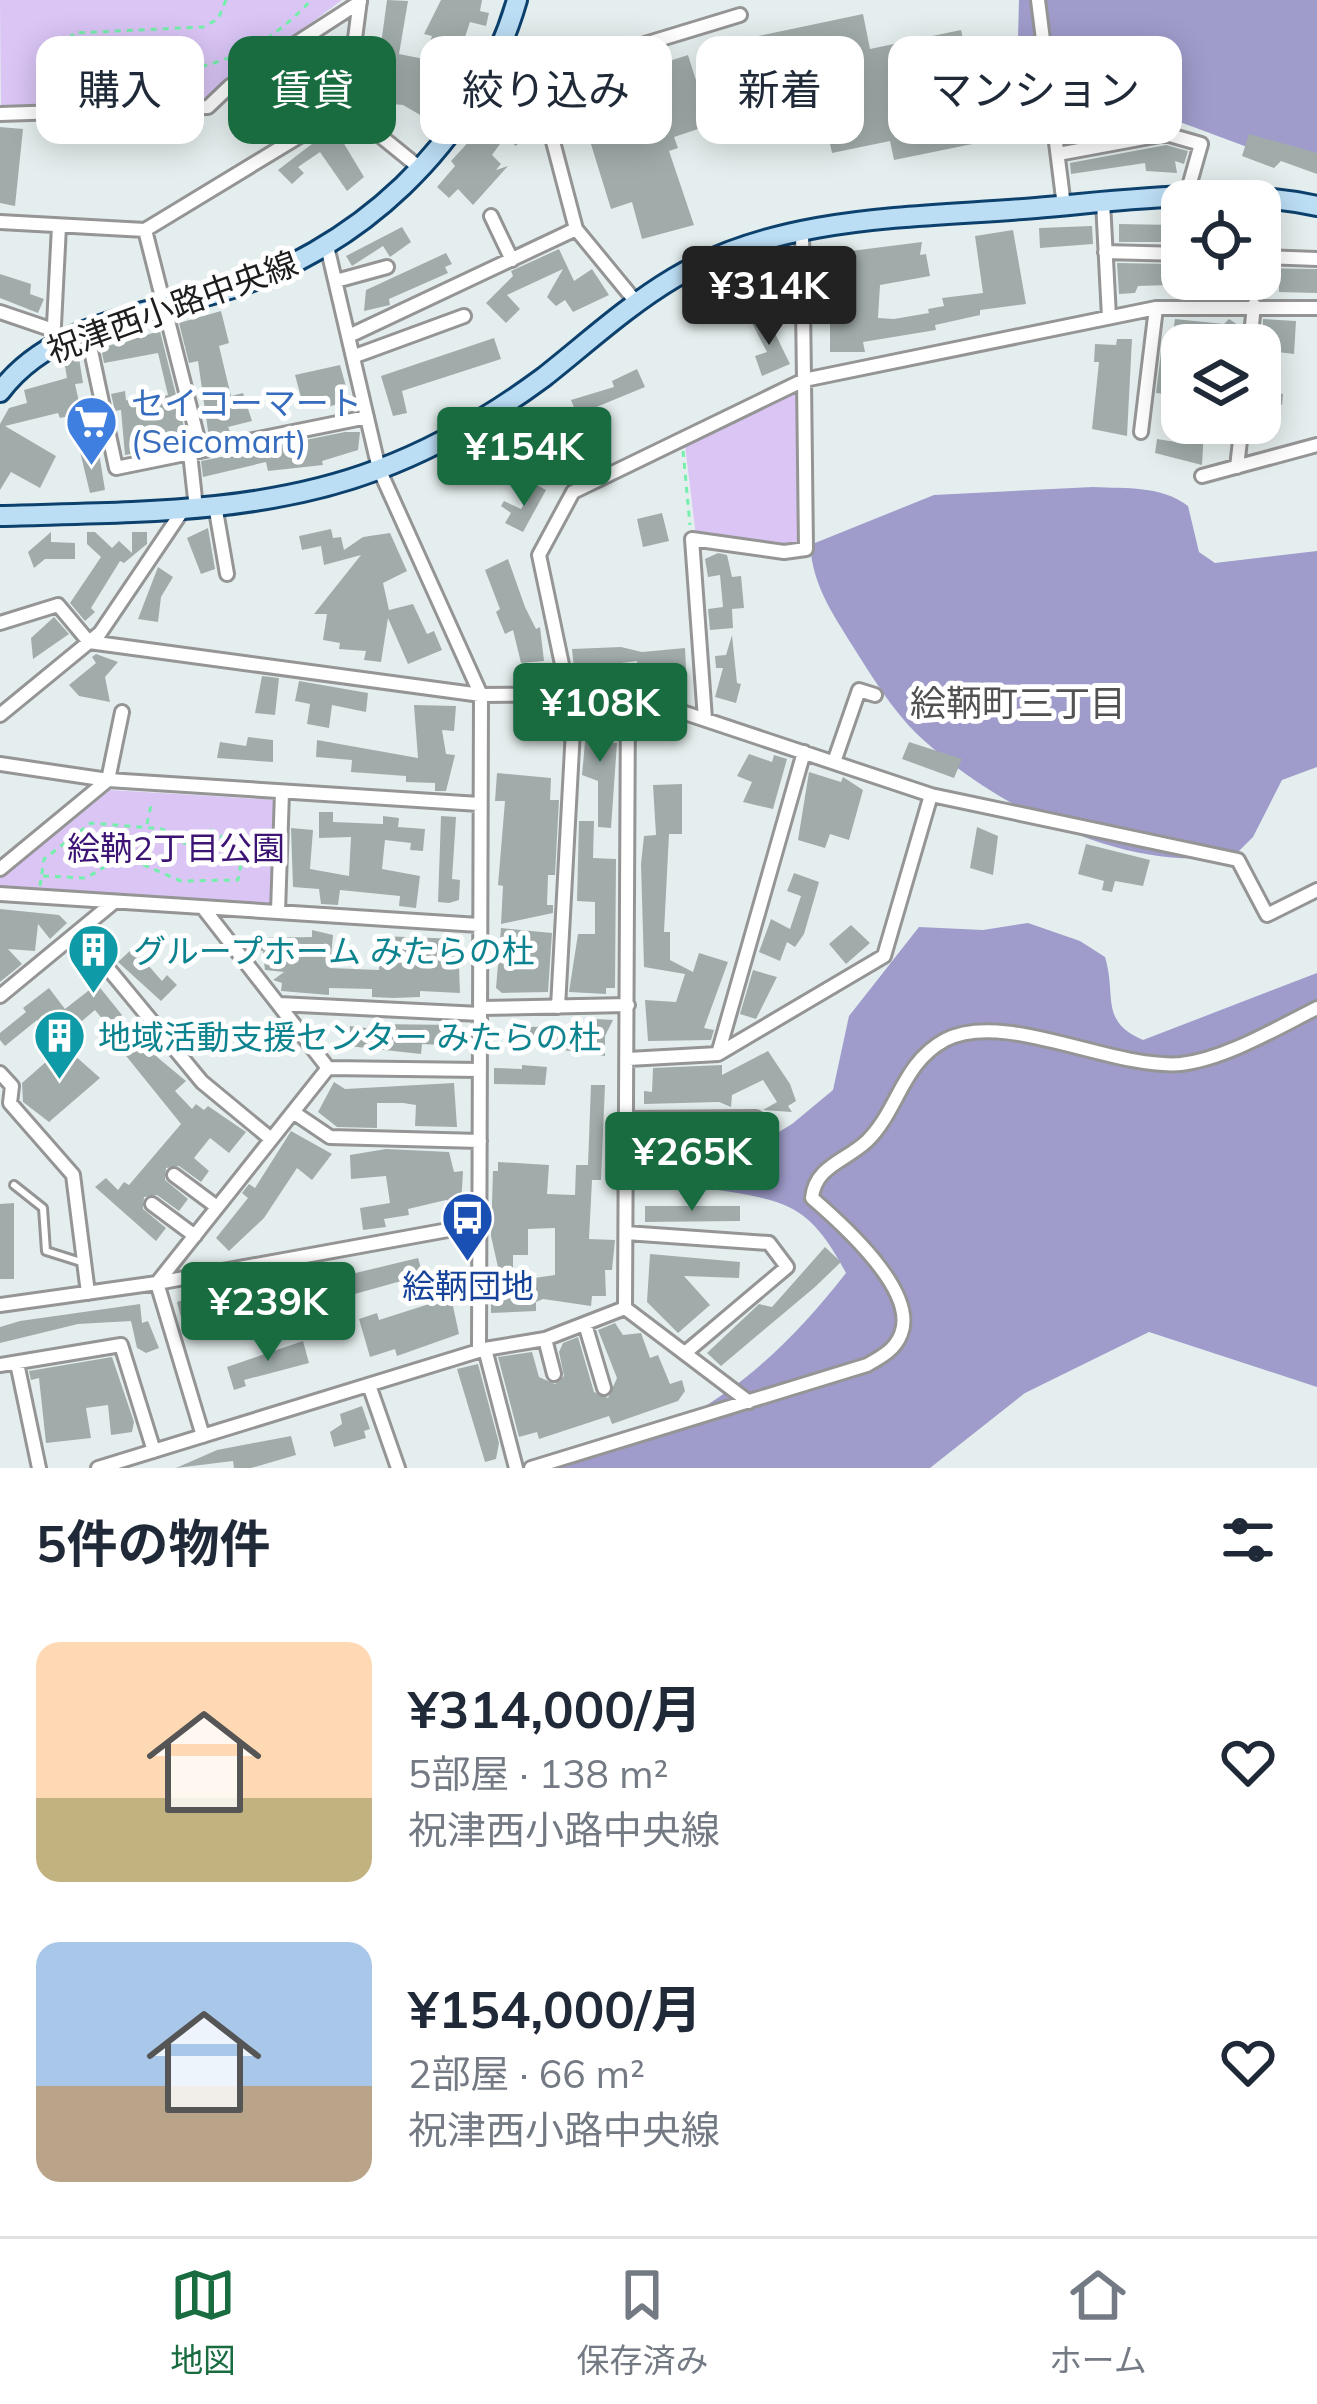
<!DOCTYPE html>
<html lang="ja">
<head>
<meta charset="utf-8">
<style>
  body { margin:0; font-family:Mulish,"Noto Sans JP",sans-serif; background:#f6f6f7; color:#1f2937; height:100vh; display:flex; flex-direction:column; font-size:45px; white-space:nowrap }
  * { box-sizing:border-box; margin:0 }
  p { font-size:39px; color:#747a83 }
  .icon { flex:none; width:66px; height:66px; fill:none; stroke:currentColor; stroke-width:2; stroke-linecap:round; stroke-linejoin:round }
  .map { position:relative; height:1468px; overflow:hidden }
  .details { display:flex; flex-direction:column; background:#fff; flex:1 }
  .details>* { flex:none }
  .banner { position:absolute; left:36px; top:36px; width:1245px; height:108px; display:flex; gap:24px }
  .fabs { position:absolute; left:1161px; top:180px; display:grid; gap:24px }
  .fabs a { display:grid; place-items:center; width:120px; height:120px; border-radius:24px; background:#fff; box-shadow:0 6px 30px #0003; font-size:60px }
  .price { position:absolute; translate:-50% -102px; padding:0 27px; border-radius:12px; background:#186c40; color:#fff; font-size:39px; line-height:78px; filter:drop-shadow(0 3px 6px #0008) }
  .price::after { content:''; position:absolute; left:50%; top:72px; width:36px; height:27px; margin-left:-18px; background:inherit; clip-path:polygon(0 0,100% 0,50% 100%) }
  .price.selected { background:#222; color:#fff }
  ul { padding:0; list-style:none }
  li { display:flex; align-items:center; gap:36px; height:300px; padding:0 36px }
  li span { display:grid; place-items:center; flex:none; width:336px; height:240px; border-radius:24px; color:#555 }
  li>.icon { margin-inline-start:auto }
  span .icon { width:144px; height:144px; fill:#fffc; stroke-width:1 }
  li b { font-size:51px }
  h2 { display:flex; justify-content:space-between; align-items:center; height:144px; padding:0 36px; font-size:51px }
  .chip { padding:0 42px; border-radius:24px; background:#fff; box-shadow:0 6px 30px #0003; font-size:42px; line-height:108px }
  .chip.selected { background:#186c40; color:#fff }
  .tab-bar { display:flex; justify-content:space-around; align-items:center; height:168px; border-top:3px solid #e0e1e3; background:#fff; font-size:33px; color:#747a83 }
  .tab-bar a { display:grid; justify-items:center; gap:6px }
  .tab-bar .selected { color:#186c40 }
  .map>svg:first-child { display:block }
</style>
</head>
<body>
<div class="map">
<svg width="1317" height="1468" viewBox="0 0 1317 1468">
  <rect width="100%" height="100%" fill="#e5eeee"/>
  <path fill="#9f9ccb" d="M1019,0h298v161l-40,-3 -97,-36 -139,-9 -24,-38z
    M1093,487c34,2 67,-2 95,19l11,46 16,11 102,-12v216l-35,13 -29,57 -17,17c-105,23 -243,-48 -318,-119 -26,-25 -47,-60 -66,-90 -21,-34 -39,-60 -42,-100l124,-50z
    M1028,923l52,18 25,16c12,40 -6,64 38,83l174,-67v414l-168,-55 -124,61 -95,75h-372c130,-36 205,-89 288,-195 -35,-66 -56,-72 -128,-83l-11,-14 85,-52 41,-34 16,-74 70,-89 64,3z"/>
  <path fill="#dac5f5" d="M0,0h342l-137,101 -204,7z
    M798,391l1,155 -103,-10 -11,-91z
    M110,790l167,10 -5,107 -272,-21v-8z"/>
  <path fill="#a1acaa" d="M387,0l21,1 -9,53 25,5 8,-23 -8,-2 17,-34h41l-2,11 9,2 -3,13 -16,-4 -6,18 5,4 -6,12 -6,-3 -19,32 13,8 -8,10 -6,-6 -15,19 -19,-11 -43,-4 6,-28 11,1z
    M863,14l7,35 91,-19 26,111 -93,19 -4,-19 -58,12 -4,-19 -16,-5 -2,-16 13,-10 -10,-45 -91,19 -7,-32z
    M688,55l22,70 -36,12 4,11 -9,3 25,74 -52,14 -10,-37 -21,7 -21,-68 35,-11 -4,-12 11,-3 -12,-38z
    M503,83l16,9 -16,29 23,13 -10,12 -11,-9 -13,18 9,9 -5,6 12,-4 -35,39 -15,-16 -9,9 -12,-11 18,-21 -4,-5 34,-37 -4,-3z
    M1103,113l3,21 -38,8 -3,-23z
    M84,125h24v16l-47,1 -1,-16z
    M0,127l23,2 -8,77 -15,-3z
    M334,127l30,50 -17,14 -27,-39 -22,15 6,6 -12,11 -14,-14z
    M1249,134l68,19v21l-36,-13 -7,7 -32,-12z
    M1166,145l22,6 -4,13 -9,-3 2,12 -31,-2 -1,-8 -74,11 -1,-11z
    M1119,224l56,1 -2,17h-54z
    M1092,226l1,18 -53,4 -1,-20z
    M402,227l9,15 -21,15 -7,-11 -31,20 -6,-10z
    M1013,230l13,74 -46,6v5l-45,10 1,5 -73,12 2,10h-35v-54l21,-1 -8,-45 79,-10 -2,13 6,-1 4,22 -50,9 -2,33 16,1 35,-6 -1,-4 16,-3 -2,-8 41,-5 -8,-57z
    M559,249l15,32 18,-12 17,26 -36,17 -8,-12 -9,6 -9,-9 16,-28 -56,26 13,14 -14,14 -20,-20 27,-27 -2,-5z
    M446,253l6,11 -7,3 3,6 -59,26 1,6 -26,6 2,-21z
    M767,261l10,22 -13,6 -4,-7 -29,16 -7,-14z
    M1117,263l56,1v14l-4,7 -31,1 -3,7 -16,1z
    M1260,268l57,1v24l-38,-1v-7l-19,-2z
    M0,274l31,10 -1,10 14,5 -6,14 -38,-15z
    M221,311l8,32 -10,3 12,50 12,-3 9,28 -24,6 3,7 -22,4 -11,-77 -9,2 -10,-40z
    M766,315l24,49 -28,12 -7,-20 12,-4 -15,-29z
    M1175,319l49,5 5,-5 12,8 -1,18h-58v70h-18l1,-21 -9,-1 5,-41 9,1z
    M1263,319l33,2 -2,33 -16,-2 -6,40 11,2 -1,11 -22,-3z
    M160,331l28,112 -9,2 -3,-11 -30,8 1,9 -22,4 -4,-45 -6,1 -4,-17 14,-3 1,9 8,2 34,-7 -10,-42 -54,10 -3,-15z
    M494,338l7,21 -99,32 5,22 -14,3 -12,-40z
    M1117,339h15l-5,97 -35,-7 7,-67h-5l1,-18 21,1z
    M79,358l4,25 -8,1 7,31 -10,18 -3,-17 -9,2 -2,-5 -53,13 51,30 -16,32 -29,-16 -11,18v-66l9,-16 18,-5 -3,-13 43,-12 -3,-18z
    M340,365l10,36 -27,7 -3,-12 -18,5 -7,-26z
    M637,369l8,18 -68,28 -6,-15 43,-13 -2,-6z
    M1185,425l19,4 -2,36 -47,-12 2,-14 25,4z
    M95,428l10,62 -15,3 -15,-62z
    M345,432h15l-2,18 -36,11 1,4 -55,6 -2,-9 -63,15 -2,-16z
    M535,484l11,6 -23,42 -18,-9 6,-10 -10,-7 3,-5 17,8z
    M662,513l7,28 -26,6 -6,-28z
    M208,528l7,41 -14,5 -14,-36z
    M331,529l2,9 8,-1 3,13 19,-13 27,-4 17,38 -24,12 6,27 24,-6 14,30 7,-3 8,19 -34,14 -20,-46 -7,44 -17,-2 2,-9 -27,-2 1,-6 -17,-3 4,-26h-13l47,-59 -37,10 -3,-19 -19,4 -3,-14z
    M51,532v10l24,1v16h-30l-11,9 -6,-16z
    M87,532h8l17,16 7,-7 13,12v-21h15v12l-23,19 -4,-2 -29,47 4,4 -10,9 -15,-18 31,-46 -14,-13z
    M718,553l9,2 5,22 9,-1 3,32 -12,1 1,19 -23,2 -2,-21 15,-2 -3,-32 -12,2 -3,-18z
    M508,559l17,48 11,22 4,-2 4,34 -23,2 -8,-33 -8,4 -9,-22 4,-3 -15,-39z
    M158,567l15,10 -12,20 -3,25 -20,-3z
    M54,617l15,17 -36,25 -2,-21z
    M732,635l5,48 4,1 -5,19 -21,-6 8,-29h-7l-1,-12 11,-1z
    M621,647l21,5 43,-4 1,21 -49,4v-12l-63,8 -2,-20z
    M96,654l22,8 -13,15 5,25 -31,-6 -10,-11 27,-22 -4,-6z
    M262,676l17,2 -4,37 -20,-2z
    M299,681l69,12 -2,19 -34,-7 -3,23 -22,-4 3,-20 -15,-3z
    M414,705l42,1 -2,25 -12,-1 4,24 9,1 -9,36h-11v-8l-29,-1v-6l-55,-4 1,-12 -36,-3 1,-17 101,18z
    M588,709h15v33l14,1 -6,85 -13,-1v-46l-16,-6z
    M248,737l25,3v22l-56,-4 3,-16 26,4z
    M909,742l53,17 -8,19 -52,-19z
    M749,754l23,8 2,-7 13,4 -14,50 -30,-7 9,-20 -15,-6z
    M809,772l32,10 2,-5 20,13 -14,50 -19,-6 -5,14 -27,-8z
    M497,773l54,5 -1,22h9l-4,75h-7l-1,30h6v8l-52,11 2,-38 -5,-1 7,-84h-10z
    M682,784v50h-13l-5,98h6v28l23,12 6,-19 29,9 -24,66 10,2 -3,10 -63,1 -3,-41 31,2 9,-28 -41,-7 -3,-103 3,-28 12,-1 -3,-50z
    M319,812h14v10l50,2v-8l16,2 -1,9 27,2 -2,22 -13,-1 1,-7 -26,-3 -3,29 38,7 -4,32 -17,-2 1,-10 -60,-6 -2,15 -17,-1 -2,-15 -26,-2 -2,-59 22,2 -3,39 39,7 2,-39 -32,1z
    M441,816l15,1 -4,62 8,1 -1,20 -10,3 -11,-1z
    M579,821h15l-1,37 23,1 -1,129h-9v6l-37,-2 9,-58h17v-32l-18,-1z
    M977,827l21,9 -5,39 -23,-7z
    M1086,844l64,16 -7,26 -28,-5 -3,11 -10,-2 2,-9 -26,-7z
    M794,873l25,9 -15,52 -9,13 -8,-5 -7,19 -21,-9 12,-33 19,10 11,-33 -14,-5z
    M0,909l59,6 8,8 -17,16 -12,-15 -3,27 -27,-2 14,15 -22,18z
    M851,925l19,18 -24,21 -17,-20z
    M501,928l51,5 -4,59 -46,1 -6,-5z
    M312,930l21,5 -3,33 49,2 2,-34 77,3 2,54 -40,-2v6l-27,1 -21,-1v-8l-43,-1v7l-48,-4 1,-8 -9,-3 11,-8 -19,-2 -2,-19 -14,-1 1,-12 62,-1z
    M133,948l29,33 5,-6 10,10 -16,16 -43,-39z
    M753,970l24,7 -21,42 -16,-5z
    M97,984l25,31 -13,12 -14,-17 -13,11 -7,-5 -18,17 -6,-5 -5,3 -9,-11 -32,26 -5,-6v-7l26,-21 -3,-4 26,-20 16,21z
    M596,1019l17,1 -8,16v20l-49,-7 1,-6 -33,-1v-15l70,-1z
    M374,1024l86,1 -1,21 -37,-2 -1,10 -73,-8 2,-20 24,3z
    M122,1026l22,25 10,-9 8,9 -5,6 29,24 -11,10 17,18 4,-5 8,6 4,-4 38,26 -17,21 -19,-15 -16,20 15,13 -8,11 -22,-16 -13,2 -1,12 23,19 -9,12 -22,-16 -13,2 -1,12 23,19 -10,13 -61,-54 11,-9 12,12 6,-8 5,3 52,-61 -71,-88z
    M64,1046l36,32 -51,44 -26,-20 -1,-19z
    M768,1051l22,33 6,17 -8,5 4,6 -29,-2 14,-8 -14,-22 -31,15 -1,12 -12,-5 -75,2v-13l8,1 1,-24 69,-3v10z
    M522,1065l25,2 -2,18 -51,-1v-16l28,1z
    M334,1082l11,7 109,-6 3,44 -42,-1 1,-21 -13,-2h-26v25l-40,-1 -19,-15z
    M591,1085h14l-4,95h-9l-3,59 26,1 -3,30h-7l1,26h-14l-1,10 -48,-7 -7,3v9l-45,2v-24l9,1v-7l55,-8v-47l-27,1v26h-15v21h-13l-9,-40 2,-65h5v-9l51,3 -2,29 28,1 1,-30h12z
    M705,1129l40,1 -1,15 -98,1 1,-16z
    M291,1131l41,23 -20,26 -15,-12 -33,50 -35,33 -13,-13 32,-40 -6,-5 7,-9 6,4z
    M386,1149l63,3 5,20 9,-1 -2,34 -15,-5 -38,9 1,6 -25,4 2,8 -23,3 -3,-22 30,-5 -4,-27 -35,3 -1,-24z
    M14,1203v76h-14v-75z
    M645,1206h95v15l-95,1z
    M825,1247l16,15 -26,25 -94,79 -14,-13 52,-49 13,3z
    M650,1254l90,8 -1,16 -55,-2 26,29 -32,28 -31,-31z
    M418,1258l5,17 -83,23 -1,-21z
    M230,1286l4,15 -53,16 -4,-15z
    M451,1297l8,37 -62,22 -2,-7 -25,8 -11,-38 18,-6 2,7z
    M140,1304l2,19 6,-2 11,27 -13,5 -9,-5 -6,-27 -53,3 -78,19v-16l20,-6z
    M615,1323l8,12 18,-2 9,25 8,-3 12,29 12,-4 3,11 -7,10 -66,23 -3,-8 -70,23 -2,-7 -18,5 -21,-80 34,-5 7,25 16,7 9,-8 -5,-24 4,-9 15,-6 16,55 14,6 9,-20 -19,-48z
    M303,1341l6,22 -65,17 2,6 -12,4 -7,-23z
    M112,1357l22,65 -2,10 -21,3 -3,-30 -22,3 5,30 -45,5 -7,-65 -8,2 -2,-9z
    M478,1364l21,79 -3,16 -11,3 -28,-93z
    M362,1406l8,23 -6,2 2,7 -32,9 -4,-15 12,-8 -2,-10z
    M291,1436l5,19 -45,13h-17l-1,-7 -57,7 41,-18z"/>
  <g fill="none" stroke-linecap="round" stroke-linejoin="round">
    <defs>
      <path id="service" d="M14,1185l29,23 3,43 35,11"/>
      <path id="minor" d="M1038,0l26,206
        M496,57l40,20 40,152 60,73
        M536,77l204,-62
        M346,108l14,-108
        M0,114l208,-7 22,-21 130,-84
        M1058,154l108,-20 35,10 -15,53
        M1103,202l6,115
        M491,216l21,44
        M0,222l145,8 201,-122 75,61
        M145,230l56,221
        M327,246l52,223 102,226 -2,655
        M1105,252l77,2
        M1260,257l57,2
        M336,281l51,-14
        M0,312l53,18
        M87,332l29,136 251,-51
        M351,335l225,-106
        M53,345l6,-119
        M1250,345l4,-40
        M355,356l109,-40
        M1141,432l15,-124
        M190,453l6,55
        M1237,467l5,-44
        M1202,476l115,-31
        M215,505l12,69
        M0,623l58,-18 31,37 392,53 147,-1 303,101 307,65 29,55 50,-25
        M568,693l-29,-138 34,-63 231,-112 -2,-149
        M628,694l-3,614 124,94
        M0,715l100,-82 83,-123
        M705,719l-13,-180 92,13 22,-3 -2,-169 352,-72h161
        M834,762l25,-72 16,5
        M0,764l108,16 371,24
        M0,869l108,-89 14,-68
        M0,894l479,31
        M278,912l4,-120
        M78,932l124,150 69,57
        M0,996l114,-94
        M279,1004l201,10
        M558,1007l17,-314
        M480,1008l148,-3
        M718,1054l86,-302
        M628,1059l90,-5 166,-98 47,-161
        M328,1068l152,2
        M0,1073l12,13 -2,17 63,72 15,118
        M293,1112l37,25 150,4
        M627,1119l129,-1
        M174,1175l43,32
        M152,1204l43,32
        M626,1233l143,10 18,24 -102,86
        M0,1305l157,-22 324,-59
        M585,1324l19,64
        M545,1339l9,35
        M485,1349l31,119
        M17,1363l22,105
        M0,1365l121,-20 33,106
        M369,1385l29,83
        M203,1436l-46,-153 171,-215 -124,-159
        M98,1468l387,-119 60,-10 80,-31
        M531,1468l336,-103c14,-8 28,-15 34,-31 17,-43 -60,-111 -89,-136 3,-32 34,-37 55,-57 31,-30 35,-78 78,-101 59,-31 168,30 236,24 44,-5 96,-36 136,-56"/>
      <path id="secondary" d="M0,392c48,-65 140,-78 213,-98 142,-39 263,-151 304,-294
        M0,516c126,-4 258,-1 377,-46 59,-22 117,-56 167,-93 43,-34 83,-71 130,-99 108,-64 241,-60 362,-70 93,-8 189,-22 281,-2"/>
    </defs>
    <use href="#service" stroke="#959595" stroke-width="12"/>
    <use href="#minor" stroke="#959595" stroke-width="18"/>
    <use href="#secondary" stroke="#0d416d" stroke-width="24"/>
    <path stroke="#75efac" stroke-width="3" stroke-dasharray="6 6" stroke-linecap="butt" d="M226,0l-8,19 -15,8 -129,6 -10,13 2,25c25,30 155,-5 187,-24 20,-11 43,-30 58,-47
      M683,451l7,74
      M147,824l4,-19
      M43,876l43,2 37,-22 58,25 57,-1 5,-28
      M40,886l4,-27 47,-36 71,6 27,17 22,-16 32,21 23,-1"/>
    <use href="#service" stroke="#fff" stroke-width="6"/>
    <use href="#minor" stroke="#fff" stroke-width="12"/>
    <use href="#secondary" stroke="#bcdef5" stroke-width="18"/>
  </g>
  <defs>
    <symbol id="supermarket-pin" viewBox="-11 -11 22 30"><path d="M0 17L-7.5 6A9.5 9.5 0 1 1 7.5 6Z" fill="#3f7fe0" stroke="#fff"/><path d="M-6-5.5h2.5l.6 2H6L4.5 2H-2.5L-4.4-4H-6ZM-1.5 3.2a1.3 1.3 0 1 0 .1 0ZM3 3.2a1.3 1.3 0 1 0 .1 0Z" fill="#fff"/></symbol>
    <symbol id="building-pin" viewBox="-11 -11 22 30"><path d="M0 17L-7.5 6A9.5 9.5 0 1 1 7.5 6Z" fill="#0f9aa8" stroke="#fff"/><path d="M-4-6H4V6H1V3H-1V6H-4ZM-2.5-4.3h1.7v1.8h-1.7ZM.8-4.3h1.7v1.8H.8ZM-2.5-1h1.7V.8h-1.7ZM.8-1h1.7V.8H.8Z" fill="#fff"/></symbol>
    <symbol id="bus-pin" viewBox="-11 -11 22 30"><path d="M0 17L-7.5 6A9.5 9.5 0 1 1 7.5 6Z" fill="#1a4fb4" stroke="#fff"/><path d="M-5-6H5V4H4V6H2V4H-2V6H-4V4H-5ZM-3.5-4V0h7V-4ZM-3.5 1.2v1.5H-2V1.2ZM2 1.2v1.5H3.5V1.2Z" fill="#fff"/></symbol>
  </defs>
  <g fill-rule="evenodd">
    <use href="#supermarket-pin" x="62" y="392" width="59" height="81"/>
    <use href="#building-pin" x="64" y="920" width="59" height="81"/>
    <use href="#building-pin" x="30" y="1006" width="59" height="81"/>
    <use href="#bus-pin" x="438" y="1188" width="59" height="81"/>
  </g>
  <g text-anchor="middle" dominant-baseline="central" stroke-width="10" stroke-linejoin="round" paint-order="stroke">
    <g font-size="33" fill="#1e1e1e" stroke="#fff">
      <text transform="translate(172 306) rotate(-20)">祝津西小路中央線</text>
    </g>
    <g font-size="33" fill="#366cbe" stroke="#fff" text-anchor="start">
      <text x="131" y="402">セイコーマート<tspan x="131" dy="38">(Seicomart)</tspan></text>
    </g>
    <g font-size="33" fill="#3d1474" stroke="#fff">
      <text x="176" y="847">絵靹2丁目公園</text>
    </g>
    <g font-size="33" fill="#0d838f" stroke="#fff" text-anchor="start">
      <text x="133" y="950">グループホーム みたらの杜</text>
      <text x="98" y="1036">地域活動支援センター みたらの杜</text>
    </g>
    <g font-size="33" fill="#164399" stroke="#fff">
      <text x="468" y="1285">絵鞆団地</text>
    </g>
    <g font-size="36" fill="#515151" stroke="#fff">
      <text x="1018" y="702">絵鞆町三丁目</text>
    </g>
  </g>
</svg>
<div class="fabs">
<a><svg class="icon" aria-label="locate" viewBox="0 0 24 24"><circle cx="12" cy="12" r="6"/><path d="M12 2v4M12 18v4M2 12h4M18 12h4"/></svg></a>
<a><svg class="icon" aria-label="layers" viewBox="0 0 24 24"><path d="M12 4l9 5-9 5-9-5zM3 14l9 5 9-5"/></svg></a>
</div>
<b class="price selected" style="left:769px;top:348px">¥314K</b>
<b class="price" style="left:524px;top:509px">¥154K</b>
<b class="price" style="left:600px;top:765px">¥108K</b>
<b class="price" style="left:692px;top:1214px">¥265K</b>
<b class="price" style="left:268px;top:1364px">¥239K</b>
<div class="banner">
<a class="chip">購入</a>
<a class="chip selected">賃貸</a>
<a class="chip">絞り込み</a>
<a class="chip">新着</a>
<a class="chip">マンション</a>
</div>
</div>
<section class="details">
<h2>5件の物件<svg class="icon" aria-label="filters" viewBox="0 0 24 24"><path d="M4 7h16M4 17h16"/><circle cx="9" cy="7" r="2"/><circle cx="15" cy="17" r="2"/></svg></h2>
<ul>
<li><span style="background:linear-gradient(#ffd9b3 65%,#c2b280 0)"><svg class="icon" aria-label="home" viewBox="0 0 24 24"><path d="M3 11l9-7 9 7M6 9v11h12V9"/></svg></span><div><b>¥314,000/月</b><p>5部屋 · 138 m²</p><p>祝津西小路中央線</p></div><svg class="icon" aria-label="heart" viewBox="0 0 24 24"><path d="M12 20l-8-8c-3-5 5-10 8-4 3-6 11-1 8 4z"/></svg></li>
<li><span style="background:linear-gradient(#a9c7e8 60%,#b9a48a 0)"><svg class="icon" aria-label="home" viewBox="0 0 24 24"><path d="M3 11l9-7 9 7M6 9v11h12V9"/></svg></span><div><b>¥154,000/月</b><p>2部屋 · 66 m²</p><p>祝津西小路中央線</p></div><svg class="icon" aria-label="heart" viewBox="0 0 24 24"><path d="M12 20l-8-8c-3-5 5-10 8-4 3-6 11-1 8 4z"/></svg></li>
</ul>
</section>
<nav class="tab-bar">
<a class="selected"><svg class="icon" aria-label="map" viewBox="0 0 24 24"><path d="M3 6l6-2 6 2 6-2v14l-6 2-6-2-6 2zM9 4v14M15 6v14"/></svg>地図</a>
<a><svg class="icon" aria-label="saved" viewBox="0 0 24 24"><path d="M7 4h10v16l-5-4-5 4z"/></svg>保存済み</a>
<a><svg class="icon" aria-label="home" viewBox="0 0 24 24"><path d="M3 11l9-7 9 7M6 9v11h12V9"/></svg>ホーム</a>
</nav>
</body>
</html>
